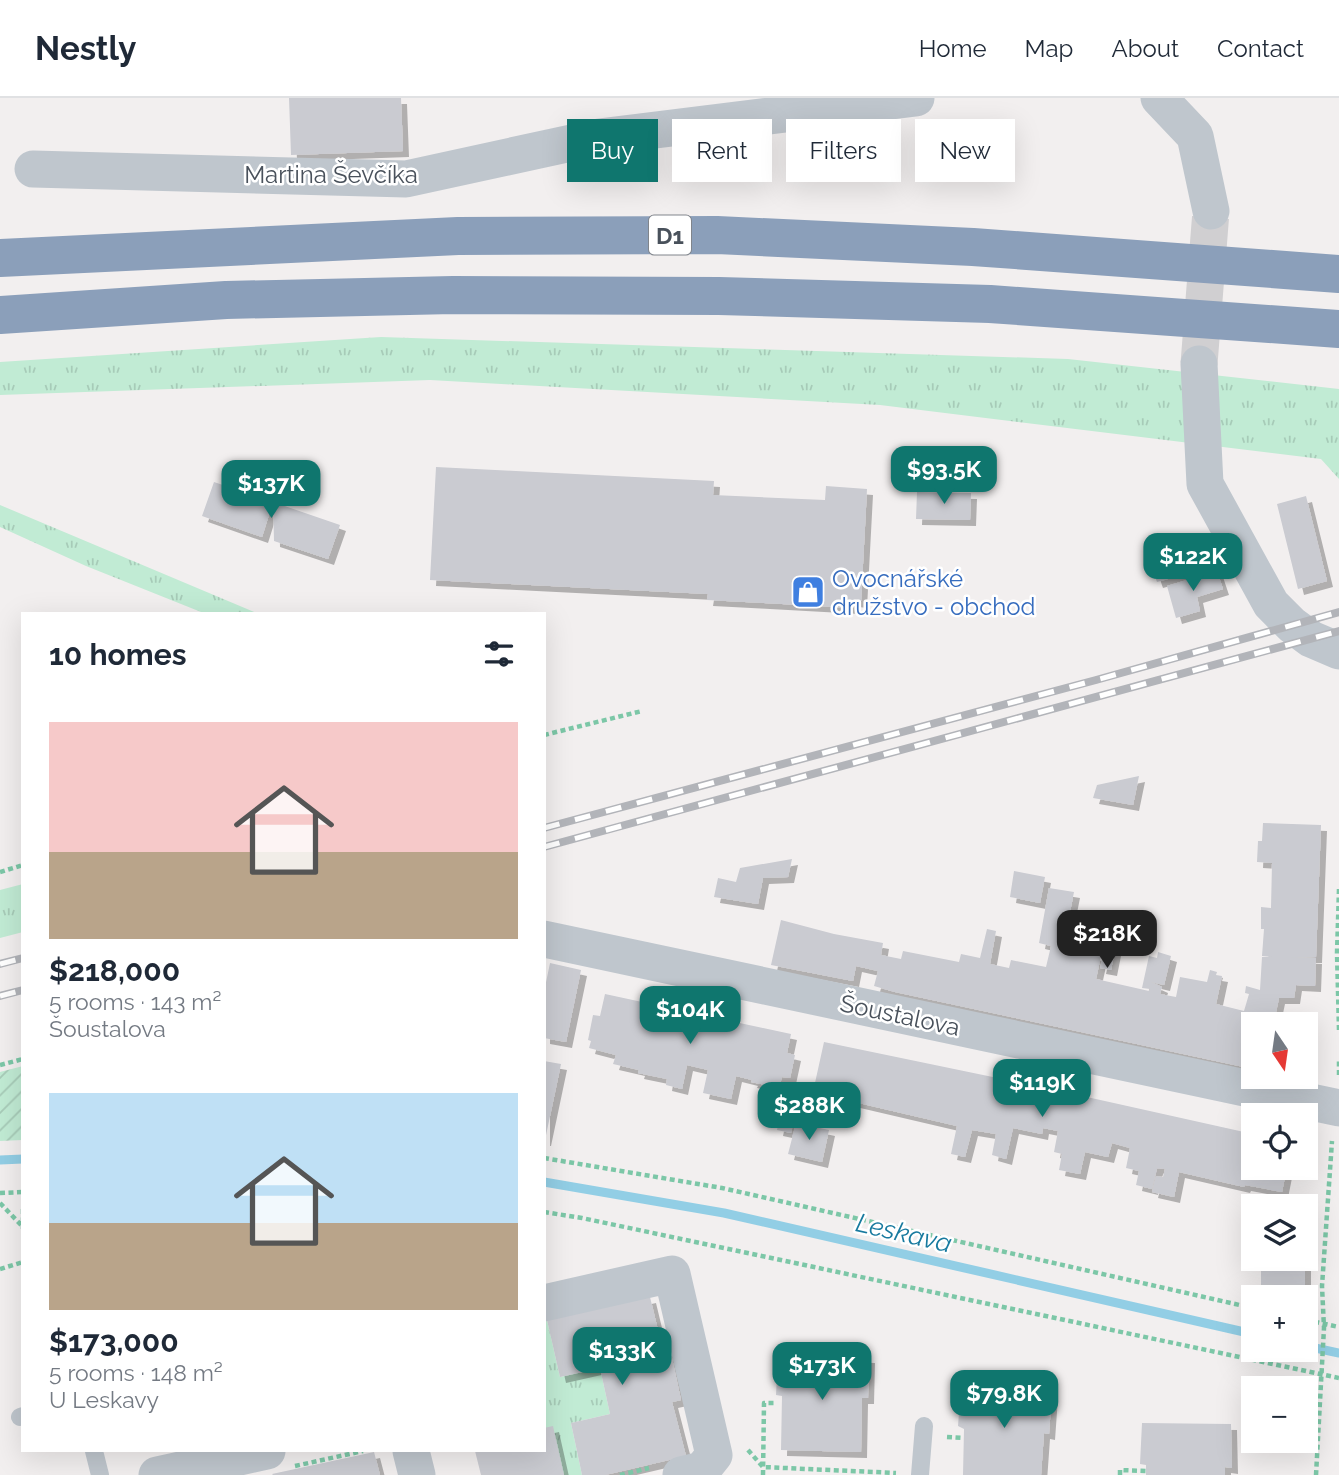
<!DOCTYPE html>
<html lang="en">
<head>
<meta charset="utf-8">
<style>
  body { margin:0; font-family:Raleway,sans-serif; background:#f2f2f3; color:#1f2937; height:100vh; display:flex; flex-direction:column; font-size:26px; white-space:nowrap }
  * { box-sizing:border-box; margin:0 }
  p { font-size:23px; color:#747a83 }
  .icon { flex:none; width:38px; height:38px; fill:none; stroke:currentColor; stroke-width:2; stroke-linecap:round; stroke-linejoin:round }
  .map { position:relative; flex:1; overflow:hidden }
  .panel { position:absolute; left:21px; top:514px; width:525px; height:840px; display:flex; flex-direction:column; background:#fff; border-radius:0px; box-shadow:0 7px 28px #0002 }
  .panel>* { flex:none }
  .banner { position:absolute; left:567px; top:21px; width:665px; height:63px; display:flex; gap:14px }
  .needle { width:46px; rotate:167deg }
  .buttons { position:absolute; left:1241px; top:914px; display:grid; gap:14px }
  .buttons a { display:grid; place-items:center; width:77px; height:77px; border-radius:0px; background:#fff; box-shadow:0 7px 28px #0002; font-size:35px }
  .price { position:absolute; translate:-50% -60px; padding:0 16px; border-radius:14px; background:#0f766e; color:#fff; font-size:23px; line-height:46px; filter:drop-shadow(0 2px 4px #0008) }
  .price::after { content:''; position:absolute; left:50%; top:42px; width:21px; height:16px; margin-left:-10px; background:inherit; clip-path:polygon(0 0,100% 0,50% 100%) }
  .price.current { background:#222; color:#fff }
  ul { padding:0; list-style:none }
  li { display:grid; align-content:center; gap:14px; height:371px; padding:0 28px }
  li span { display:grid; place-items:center; height:217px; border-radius:0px; color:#555 }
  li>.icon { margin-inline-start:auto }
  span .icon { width:126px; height:126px; fill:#fffc; stroke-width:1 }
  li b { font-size:30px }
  h2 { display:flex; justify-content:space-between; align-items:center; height:84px; padding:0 28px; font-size:30px }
  .tag { padding:0 24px; border-radius:0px; background:#fff; box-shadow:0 7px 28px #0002; font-size:24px; line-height:63px }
  .tag.current { background:#0f766e; color:#fff }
  header { display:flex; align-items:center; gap:42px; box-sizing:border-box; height:98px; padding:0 35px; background:#fff; border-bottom:2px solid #e0e1e3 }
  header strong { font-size:33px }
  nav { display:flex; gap:38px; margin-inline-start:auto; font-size:24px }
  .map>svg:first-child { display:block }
</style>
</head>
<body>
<header>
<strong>Nestly</strong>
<nav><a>Home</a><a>Map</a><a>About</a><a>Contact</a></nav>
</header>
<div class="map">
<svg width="1339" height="1377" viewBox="0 0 1339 1377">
  <defs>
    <pattern id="grass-tufts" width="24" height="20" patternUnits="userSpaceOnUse" patternTransform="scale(1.75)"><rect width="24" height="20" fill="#c1ebd4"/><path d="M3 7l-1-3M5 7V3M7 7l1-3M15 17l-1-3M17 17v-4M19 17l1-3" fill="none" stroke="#a7cbb8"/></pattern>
    <pattern id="garden-furrows" width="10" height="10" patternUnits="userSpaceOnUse" patternTransform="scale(1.75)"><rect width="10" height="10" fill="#c1ebd4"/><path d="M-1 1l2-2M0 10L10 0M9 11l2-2" fill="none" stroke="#a7cbb8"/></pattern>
    <filter id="shadow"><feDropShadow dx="6" dy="6" stdDeviation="0" flood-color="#0004"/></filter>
  </defs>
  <rect width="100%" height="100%" fill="#f2efef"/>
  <path fill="url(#grass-tufts)" d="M381,239l687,22 271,30v90l-18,-20 -441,-54 -450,-25 -430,15v-33z
    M0,407l259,109h-53l-120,-48 -86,-39z
    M23,786v48l-23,6v-48z
    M547,1222l13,57 40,-9 10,46 -39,9 11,52h-18l-20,-47v-107z"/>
  <path fill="url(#garden-furrows)" d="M23,968v74l-23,1v-69z"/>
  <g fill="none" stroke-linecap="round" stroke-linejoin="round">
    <path stroke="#92cee5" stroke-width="9" d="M0,1062l23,-1
      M544,1084l180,31 529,121
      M1306,1248l33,7"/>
  </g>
  <path fill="#cacbd1" filter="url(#shadow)" d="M289,0h112l2,53 -112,4z
    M436,369l278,14 -1,14 112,5 1,-14 41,3 -6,113 -8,-1 1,7 -147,-8 1,-6 -278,-14z
    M214,384l59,20 67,23 -12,34 -54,-18 -1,-39 -11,35 -60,-21z
    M917,394l54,1 -1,27 -54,-1z
    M1306,398l21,85 -29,8 -21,-85z
    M1181,457l5,19 -29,8 -6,-17z
    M1217,473l6,18 -26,8 3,14 -24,7 -9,-32z
    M1139,678l-6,29 -40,-7 4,-13z
    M1263,725l58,2 -5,132h-25l25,1 -1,28 -19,-1 -2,13h-15l-4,19 15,3 -1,4h-36v45l-358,-77 -21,-6 4,-15 -22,-5 -3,15 -82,-16 10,-45 53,14 49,9 -2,12 20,4 2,-8 56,11 2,-8 19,4 7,-29 9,2 -6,33 19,4 2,-8 35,7 5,-21 -12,-3 10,-55 25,4 -11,55 38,9 -5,23 53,12 1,-2 -8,-1 7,-32 8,2 1,-6 13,4 -7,29 -13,-3 11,5 -2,7 16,3 4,-20 27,5 3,-12 7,2 -1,3 6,1 -6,28 28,7 5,-17 -4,-1 1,-7 14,4 2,-33h10l-10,-1 2,-27h-3v-22l10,1 1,-45 17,1 -32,-2 1,-21h4z
    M792,761l-4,18 -25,1 -5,26 -44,-7 4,-19 18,4 4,-14z
    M1014,773l31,6 -5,26 -30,-6z
    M1107,840l10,2 -6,30 -11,-2z
    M550,865l31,7 -15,72 -22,-4v-46z
    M605,896l186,40 -4,19 8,2 -5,23 -8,-1 -3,11 -28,-6 1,-2 -16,-4 -5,23 -28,-6 5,-23 -21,-5 -5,24 -16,-4 1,-6 -29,-6 1,-3 -26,-6 3,-9 -27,-7 2,-7 -3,-1 5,-25 7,1z
    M824,944l227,47 202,45v33h34l-5,25 -37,-7 -1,2 -65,-15 -5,25 -22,-5 4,-16 7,1 2,-8 -8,-1 2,-8 -7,29 -16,-4 3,-14 -13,-3 4,-20 -18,-5 -4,14 -23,-5 -5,22 -21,-4 3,-16 -8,-2 4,-21 -15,-3 -1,6 -29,-6 -7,31 -14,-4 4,-21 -24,-4 -7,27 -14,-3 6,-28 -107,-25 -2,8 -37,-8z
    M544,963l17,3 -16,76h-1z
    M783,1004l14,4 -6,27 -14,-3z
    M796,1025l33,7 -7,32 -34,-8z
    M1261,1160h44v39h-44z
    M650,1199l13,54 7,-2 11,51 -9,2 14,54 -81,19h-23l-11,-52 39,-9 -10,-46 -40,9 -13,-57z
    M778,1257l91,2 -1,41h-6l-1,54 -80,-2 1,-54 -6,-1z
    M961,1288l91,6 -3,42 -5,-1 -3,42h-78l1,-46 -6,-3z
    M1142,1325l89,1 1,44 -7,-1v8h-79v-10l-6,-1z
    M553,1328l11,49h-83l-6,-24h69v-23z
    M374,1354l6,23h-107l-1,-1z"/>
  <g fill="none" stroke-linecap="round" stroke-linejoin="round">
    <path stroke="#d0cfd1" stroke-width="37" stroke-dasharray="37 18" stroke-linecap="butt" d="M1199,266l12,-153"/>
    <path stroke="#7cc7a7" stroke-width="4.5" stroke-dasharray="5 3.5" stroke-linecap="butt" d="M544,637l98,-24
      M0,774l23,-7
      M1339,791l-2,64 2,77
      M0,967l23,-6
      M1339,977v-14
      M544,1060l178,30 531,120
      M0,1095l23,-1
      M0,1105l22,23
      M23,1111v20
      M544,1114l38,6 757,160
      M0,1171l23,-7
      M1306,1222l33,7
      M947,1339l16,1
      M748,1352l15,17 133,6
      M295,1368l68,-15
      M620,1377l29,-7
      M763,1377l1,-72h11
      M1120,1377v-5l26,1
      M1316,1377l8,-147 -2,-42 10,-145"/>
    <path stroke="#bfc6cd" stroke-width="18" d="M20,1319l3,-1
      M94,1353l6,24
      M920,1377l4,-49"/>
    <path stroke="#bfc6cd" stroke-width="37" d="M1159,0l36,38 16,75
      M33,71l373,10 193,-42 317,-39
      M1199,266l6,120 66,120 21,21 19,14 28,12
      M544,841l795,169
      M544,1205l128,-29 42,181 -12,15 -21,5
      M411,1353l6,24
      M157,1377l110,-24"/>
    <path stroke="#8b9fba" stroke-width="38" d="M0,160l458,-22 259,-1 256,12 366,27
      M0,217l226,-15 227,-5 266,1 271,8 349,25"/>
    <defs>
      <path id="rail" d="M544,730l552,-148 243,-68
        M544,749l795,-216
        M0,866l23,-6
        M0,898l23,-6"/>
    </defs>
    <use href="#rail" stroke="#b2b4b9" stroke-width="8"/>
    <use href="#rail" stroke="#fff" stroke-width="5" stroke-dasharray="16" stroke-linecap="butt"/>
  </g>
  <defs>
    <symbol id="shop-square" viewBox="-11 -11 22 22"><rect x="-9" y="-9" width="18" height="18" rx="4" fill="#3f7fe0" stroke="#fff"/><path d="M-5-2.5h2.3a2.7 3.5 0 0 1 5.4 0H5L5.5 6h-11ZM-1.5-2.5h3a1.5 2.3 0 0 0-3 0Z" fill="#fff"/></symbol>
  </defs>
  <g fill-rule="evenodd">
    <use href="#shop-square" x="789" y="475" width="38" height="38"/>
  </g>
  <g text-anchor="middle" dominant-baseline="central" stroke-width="5" stroke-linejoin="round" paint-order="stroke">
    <rect fill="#fff" stroke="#80858c" stroke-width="2" x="649" y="117.5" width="42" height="39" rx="5"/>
    <g font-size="23" font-weight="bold" fill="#49515b">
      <text x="670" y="137">D1</text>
    </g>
    <g font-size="24" fill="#49515b" stroke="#fff">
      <text x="331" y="76">Martina Ševčíka</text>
      <text transform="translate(900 917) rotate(12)">Šoustalova</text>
    </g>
    <g font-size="24" fill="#366cbe" stroke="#fff" text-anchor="start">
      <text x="832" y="480">Ovocnářské<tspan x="832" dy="28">družstvo - obchod</tspan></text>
    </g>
    <g font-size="26" font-style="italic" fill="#187a9f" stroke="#fff">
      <text transform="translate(904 1135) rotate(13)">Leskava</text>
    </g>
  </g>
</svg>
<div class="buttons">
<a><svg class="needle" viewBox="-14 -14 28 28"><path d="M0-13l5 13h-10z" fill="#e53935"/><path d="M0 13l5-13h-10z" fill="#747a83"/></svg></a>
<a><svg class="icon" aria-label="locate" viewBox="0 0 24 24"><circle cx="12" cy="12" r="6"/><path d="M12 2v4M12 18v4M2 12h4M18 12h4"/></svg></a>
<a><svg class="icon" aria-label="layers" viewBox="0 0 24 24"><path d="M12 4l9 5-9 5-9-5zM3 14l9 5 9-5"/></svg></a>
<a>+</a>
<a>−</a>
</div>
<b class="price" style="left:944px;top:408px">$93.5K</b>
<b class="price" style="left:271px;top:422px">$137K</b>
<b class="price" style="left:1193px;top:495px">$122K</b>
<b class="price current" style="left:1107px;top:872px">$218K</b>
<b class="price" style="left:690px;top:948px">$104K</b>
<b class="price" style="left:1042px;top:1021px">$119K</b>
<b class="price" style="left:809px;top:1044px">$288K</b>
<b class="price" style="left:622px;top:1289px">$133K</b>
<b class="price" style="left:822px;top:1304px">$173K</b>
<b class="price" style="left:1004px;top:1332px">$79.8K</b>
<div class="banner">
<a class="tag current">Buy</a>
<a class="tag">Rent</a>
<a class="tag">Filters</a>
<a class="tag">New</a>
</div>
<section class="panel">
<h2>10 homes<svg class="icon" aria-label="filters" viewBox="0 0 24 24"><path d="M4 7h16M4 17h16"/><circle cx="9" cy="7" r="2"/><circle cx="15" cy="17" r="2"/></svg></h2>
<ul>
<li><span style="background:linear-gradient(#f6c9c9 60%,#b9a48a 0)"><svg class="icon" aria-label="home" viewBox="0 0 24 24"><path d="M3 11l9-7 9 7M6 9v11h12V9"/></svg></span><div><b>$218,000</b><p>5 rooms · 143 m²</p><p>Šoustalova</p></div></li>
<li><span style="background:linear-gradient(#bfe0f5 60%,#b9a48a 0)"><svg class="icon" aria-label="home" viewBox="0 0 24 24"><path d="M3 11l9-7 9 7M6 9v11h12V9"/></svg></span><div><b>$173,000</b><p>5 rooms · 148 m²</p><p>U Leskavy</p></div></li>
</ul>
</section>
</div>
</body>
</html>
